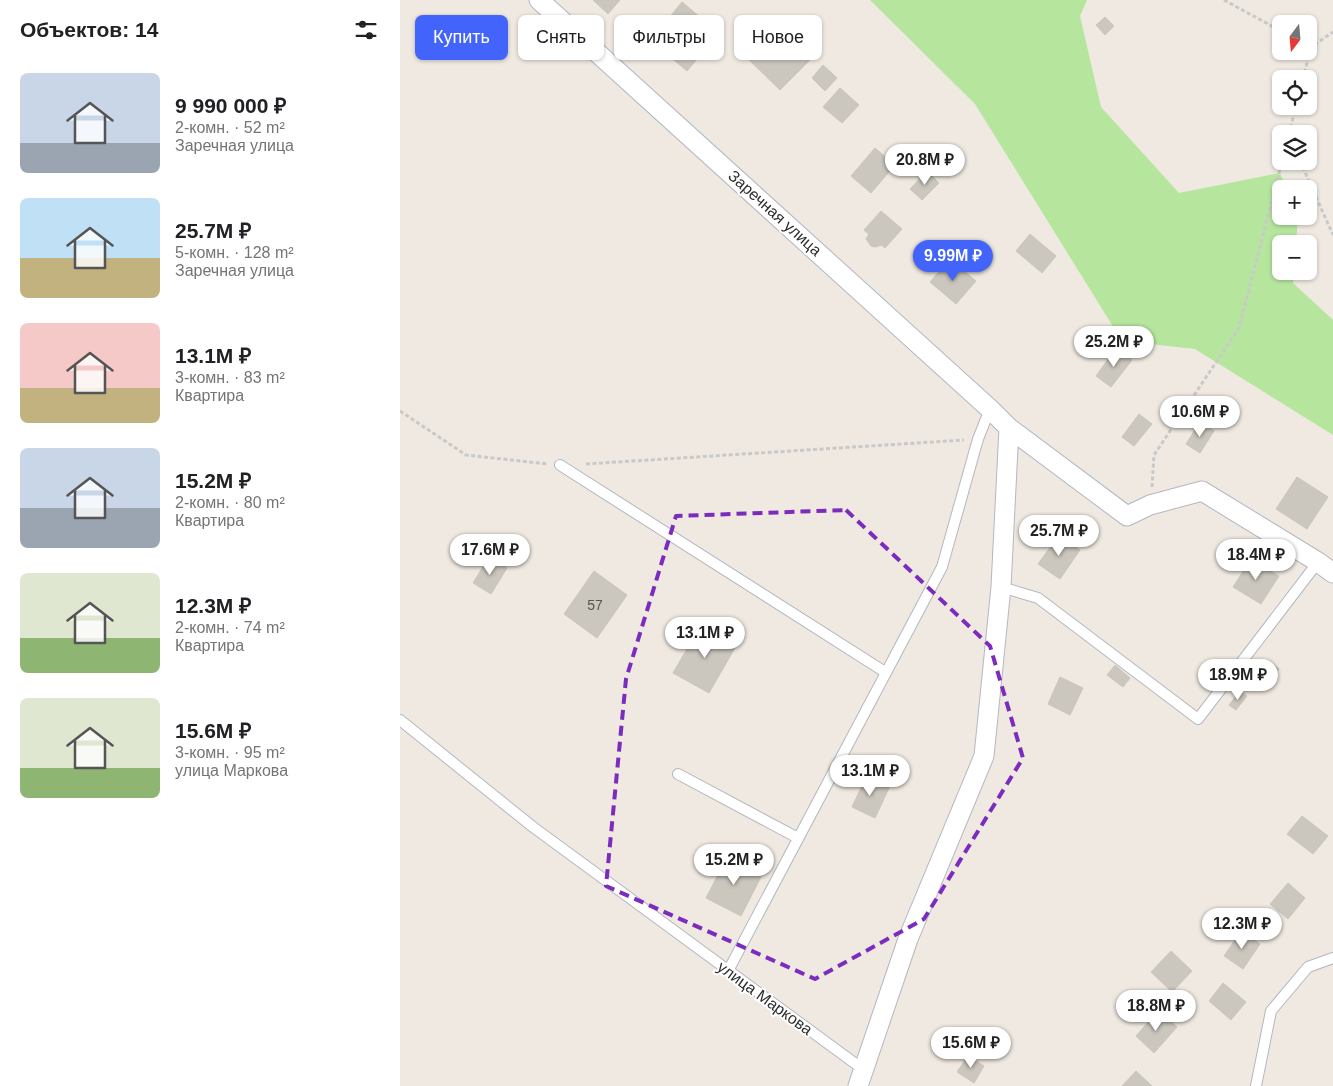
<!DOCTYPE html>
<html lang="ru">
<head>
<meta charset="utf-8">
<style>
  body { margin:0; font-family:Helvetica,sans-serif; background:#f2f2f2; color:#202124; height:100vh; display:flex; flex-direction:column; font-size:19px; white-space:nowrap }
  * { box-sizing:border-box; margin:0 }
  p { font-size:16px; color:#757577 }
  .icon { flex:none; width:28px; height:28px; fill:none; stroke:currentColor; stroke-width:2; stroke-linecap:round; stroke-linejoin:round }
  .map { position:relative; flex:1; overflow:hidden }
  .side { display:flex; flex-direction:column; background:#fff; width:400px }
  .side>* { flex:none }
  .guide { position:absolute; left:15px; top:15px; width:475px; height:45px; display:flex; gap:10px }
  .needle { width:32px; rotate:196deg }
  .fabs { position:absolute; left:872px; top:15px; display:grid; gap:10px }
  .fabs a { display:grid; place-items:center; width:45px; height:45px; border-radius:8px; background:#fff; box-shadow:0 1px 4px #0004; font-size:25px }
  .price { position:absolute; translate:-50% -42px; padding:0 11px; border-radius:18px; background:#fff; color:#222; font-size:16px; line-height:32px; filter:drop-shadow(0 1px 2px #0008) }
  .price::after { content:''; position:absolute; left:50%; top:30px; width:15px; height:11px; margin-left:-8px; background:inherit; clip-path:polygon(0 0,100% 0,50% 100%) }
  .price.active { background:#4264fb; color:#fff }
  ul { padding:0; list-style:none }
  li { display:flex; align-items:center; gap:15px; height:125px; padding:0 20px }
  li span { display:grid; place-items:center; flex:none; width:140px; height:100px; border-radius:8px; color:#555 }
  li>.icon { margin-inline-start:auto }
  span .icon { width:60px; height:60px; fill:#fffc; stroke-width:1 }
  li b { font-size:21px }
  h2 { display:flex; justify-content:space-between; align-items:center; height:60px; padding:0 20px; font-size:21px }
  .chip { padding:0 18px; border-radius:8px; background:#fff; box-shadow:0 1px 4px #0004; font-size:18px; line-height:45px }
  .chip.active { background:#4264fb; color:#fff }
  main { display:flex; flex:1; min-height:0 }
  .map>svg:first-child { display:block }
</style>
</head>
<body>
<main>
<section class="side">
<h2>Объектов: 14<svg class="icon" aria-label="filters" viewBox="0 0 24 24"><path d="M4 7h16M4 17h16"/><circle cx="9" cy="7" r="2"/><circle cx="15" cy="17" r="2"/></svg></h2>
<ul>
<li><span style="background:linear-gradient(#c9d6e8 70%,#9aa5b1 0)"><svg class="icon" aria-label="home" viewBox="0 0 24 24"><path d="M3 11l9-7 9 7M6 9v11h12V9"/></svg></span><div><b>9 990 000 ₽</b><p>2-комн. · 52 m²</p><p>Заречная улица</p></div></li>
<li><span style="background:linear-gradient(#bfe0f5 60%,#c2b280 0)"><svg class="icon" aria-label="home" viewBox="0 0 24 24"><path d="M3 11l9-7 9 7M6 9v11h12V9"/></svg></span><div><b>25.7M ₽</b><p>5-комн. · 128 m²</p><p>Заречная улица</p></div></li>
<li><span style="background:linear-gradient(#f6c9c9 65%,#c2b280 0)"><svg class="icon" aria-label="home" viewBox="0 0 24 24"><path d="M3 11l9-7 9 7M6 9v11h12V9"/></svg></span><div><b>13.1M ₽</b><p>3-комн. · 83 m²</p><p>Квартира</p></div></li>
<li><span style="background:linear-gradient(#c9d6e8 60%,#9aa5b1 0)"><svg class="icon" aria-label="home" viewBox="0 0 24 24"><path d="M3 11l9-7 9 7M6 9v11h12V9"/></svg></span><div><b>15.2M ₽</b><p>2-комн. · 80 m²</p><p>Квартира</p></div></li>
<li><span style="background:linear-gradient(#dfe7d0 65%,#8fb573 0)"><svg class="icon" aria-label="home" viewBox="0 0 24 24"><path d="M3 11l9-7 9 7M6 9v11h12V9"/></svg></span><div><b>12.3M ₽</b><p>2-комн. · 74 m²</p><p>Квартира</p></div></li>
<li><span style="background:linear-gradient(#dfe7d0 70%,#8fb573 0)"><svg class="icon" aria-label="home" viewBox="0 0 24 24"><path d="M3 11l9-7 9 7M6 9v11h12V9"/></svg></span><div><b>15.6M ₽</b><p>3-комн. · 95 m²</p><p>улица Маркова</p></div></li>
</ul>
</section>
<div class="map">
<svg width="933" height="1086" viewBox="0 0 933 1086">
  <rect width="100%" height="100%" fill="#efe9e1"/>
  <path fill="#b6e59e" d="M470,0h217l-7,16 21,91 78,86 101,-20 7,16h-6v27h17l-2,28h-15v27h13l-1,12 40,37v115l-138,-86 -73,-8 -147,-237z"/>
  <path fill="#cbc7bf" stroke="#cbc5ba" d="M193,0h27l-12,14z
    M282,2l37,31 -32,38 -18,-15 5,-5 -19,-16z
    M705,17l9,9 -9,9 -9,-10z
    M376,23l35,36 -31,31 -36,-35z
    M423,65l14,13 -12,13 -13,-13z
    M440,88l19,17 -17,18 -19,-16z
    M475,148l20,17 -24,28 -20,-17z
    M527,171l12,12 -17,17 -12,-11z
    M481,211l21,18 -17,19 -4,-3 -5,2 -5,-1 -5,-7 3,-5 -5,-4z
    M630,234l26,22 -14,17 -26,-22z
    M550,259l26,22 -20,23 -26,-22z
    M716,348l16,12 -21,27 -15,-11z
    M739,414l13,10 -18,22 -12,-9z
    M800,422l14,9 -14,22 -14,-9z
    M897,477l31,20 -21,32 -31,-20z
    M659,535l21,15 -20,29 -22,-15z
    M89,557l18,11 -16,26 -18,-11z
    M851,559l28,17 -18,28 -28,-17z
    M194,571l33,24 -30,43 -33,-24z
    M301,625l35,21 -27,47 -36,-20z
    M870,661l9,8 -6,8 -10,-9z
    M715,665l15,13 -7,9 -16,-12z
    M660,677l23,11 -13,27 -22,-11z
    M840,691l7,5 -11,14 -7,-5z
    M466,777l23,11 -14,30 -23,-11z
    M902,816l26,20 -15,18 -26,-20z
    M327,857l35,18 -21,41 -35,-18z
    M888,883l17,15 -17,21 -18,-15z
    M841,931l19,13 -17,25 -19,-13z
    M771,951l21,20 -20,21 -21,-20z
    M823,983l23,19 -15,18 -22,-19z
    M759,1010l18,17 -23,26 -18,-17z
    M568,1056l16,10 -10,17 -17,-11z
    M736,1071l16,15h-30z"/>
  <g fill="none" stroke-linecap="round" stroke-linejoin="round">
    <defs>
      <path id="service" d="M160,465l325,207
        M601,587l37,11 160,121 120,-157
        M0,720l133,107 331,243
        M278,774l120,64
        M328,971l214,-404 36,-128 12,-30
        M856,1086l15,-75 37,-44 25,-9"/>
      <path id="minor" d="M139,0l451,409 19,19 118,88 23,-11 52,-14 116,71 15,11
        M458,1086l50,-147 76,-183 17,-169 8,-159"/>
    </defs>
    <use href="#service" stroke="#b4b7c1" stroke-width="12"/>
    <use href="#minor" stroke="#b4b7c1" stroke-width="21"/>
    <path stroke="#c9c9c9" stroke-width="3" stroke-dasharray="4 2.5" stroke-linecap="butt" d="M824,0l57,31
      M909,46l2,1 22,-15
      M903,79l8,-32
      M889,134l7,-28
      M900,161l33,74
      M0,411l66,44 82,9
      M186,464l378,-24
      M752,487l2,-32 85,-127 43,-167"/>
    <use href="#service" stroke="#fff" stroke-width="10"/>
    <use href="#minor" stroke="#fff" stroke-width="19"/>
  </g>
  <path fill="none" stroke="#7b2cbf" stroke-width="4" stroke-dasharray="10 6" stroke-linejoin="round" d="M446,510l144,136 33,112 -99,161 -109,60 -209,-93 20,-207 50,-163z"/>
  <g text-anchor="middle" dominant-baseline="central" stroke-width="4" stroke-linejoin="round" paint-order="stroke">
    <g font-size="14" fill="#555452">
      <text x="195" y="605">57</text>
    </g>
    <g font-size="16" fill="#2e2e2e" stroke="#fff">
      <text transform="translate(375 213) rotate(42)">Заречная улица</text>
      <text transform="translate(365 998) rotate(36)">улица Маркова</text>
    </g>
  </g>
</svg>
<div class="fabs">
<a><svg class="needle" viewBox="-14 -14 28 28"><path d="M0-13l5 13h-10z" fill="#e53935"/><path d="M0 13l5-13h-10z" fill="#757577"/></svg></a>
<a><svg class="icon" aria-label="locate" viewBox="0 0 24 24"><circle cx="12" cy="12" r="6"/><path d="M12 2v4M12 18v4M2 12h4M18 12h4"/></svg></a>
<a><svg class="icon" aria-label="layers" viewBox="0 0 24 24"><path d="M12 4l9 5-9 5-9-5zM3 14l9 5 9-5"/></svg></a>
<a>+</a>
<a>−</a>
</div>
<b class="price" style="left:525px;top:186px">20.8M ₽</b>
<b class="price active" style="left:553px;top:282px">9.99M ₽</b>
<b class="price" style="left:714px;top:368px">25.2M ₽</b>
<b class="price" style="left:800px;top:438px">10.6M ₽</b>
<b class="price" style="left:659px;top:557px">25.7M ₽</b>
<b class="price" style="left:90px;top:576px">17.6M ₽</b>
<b class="price" style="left:856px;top:581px">18.4M ₽</b>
<b class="price" style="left:305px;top:659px">13.1M ₽</b>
<b class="price" style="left:838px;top:701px">18.9M ₽</b>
<b class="price" style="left:470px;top:797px">13.1M ₽</b>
<b class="price" style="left:334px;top:886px">15.2M ₽</b>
<b class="price" style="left:842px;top:950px">12.3M ₽</b>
<b class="price" style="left:756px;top:1032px">18.8M ₽</b>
<b class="price" style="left:571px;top:1069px">15.6M ₽</b>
<div class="guide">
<a class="chip active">Купить</a>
<a class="chip">Снять</a>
<a class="chip">Фильтры</a>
<a class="chip">Новое</a>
</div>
</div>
</main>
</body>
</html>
